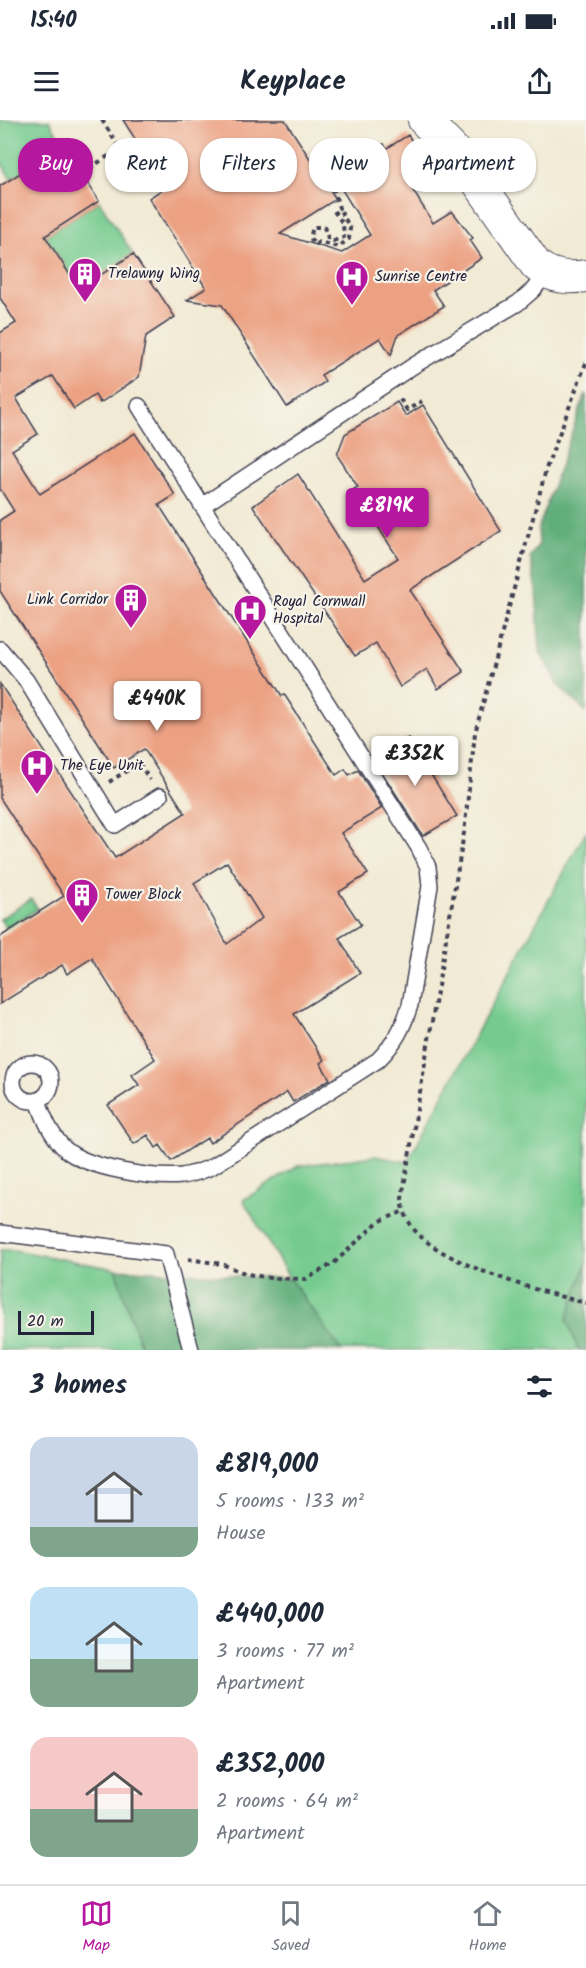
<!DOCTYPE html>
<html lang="en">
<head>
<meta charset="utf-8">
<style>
  body { margin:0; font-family:Kalam,sans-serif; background:#f2f2f3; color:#1f2937; height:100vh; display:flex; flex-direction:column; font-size:22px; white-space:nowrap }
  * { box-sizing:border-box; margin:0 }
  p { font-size:20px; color:#747a83 }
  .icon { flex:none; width:33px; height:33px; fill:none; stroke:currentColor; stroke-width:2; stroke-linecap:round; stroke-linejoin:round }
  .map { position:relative; height:1230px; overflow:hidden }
  .sheet { display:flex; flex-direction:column; background:#fff; flex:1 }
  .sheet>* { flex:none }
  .guide { position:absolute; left:18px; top:18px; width:550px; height:54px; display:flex; gap:12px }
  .scale { position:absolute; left:18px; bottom:15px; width:76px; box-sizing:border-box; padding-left:6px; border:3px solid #22223b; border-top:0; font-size:16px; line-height:21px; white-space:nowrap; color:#22223b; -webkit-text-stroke:4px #f7f3e8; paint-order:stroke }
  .price { position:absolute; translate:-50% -51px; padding:0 14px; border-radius:6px; background:#fff; color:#222; font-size:20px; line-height:39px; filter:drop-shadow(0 2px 3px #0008) }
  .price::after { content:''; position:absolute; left:50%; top:36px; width:18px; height:14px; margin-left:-9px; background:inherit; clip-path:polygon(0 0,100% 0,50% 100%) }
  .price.current { background:#b5179e; color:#fff }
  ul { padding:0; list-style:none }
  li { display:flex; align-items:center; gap:18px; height:150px; padding:0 30px }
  li span { display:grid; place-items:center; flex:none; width:168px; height:120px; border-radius:18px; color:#555 }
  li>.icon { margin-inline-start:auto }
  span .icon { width:72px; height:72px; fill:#fffc; stroke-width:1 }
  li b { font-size:26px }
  h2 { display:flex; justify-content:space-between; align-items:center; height:72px; padding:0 30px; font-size:26px }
  .chip { padding:0 21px; border-radius:24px; background:#fff; box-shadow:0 2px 4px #0004; font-size:21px; line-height:54px }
  .chip.current { background:#b5179e; color:#fff }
  .status { display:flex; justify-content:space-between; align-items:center; height:42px; padding:0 30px; background:#fff; direction:ltr }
  .status svg { height:16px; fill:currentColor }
  header { display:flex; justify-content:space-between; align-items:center; height:78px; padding:0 30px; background:#fff; font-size:27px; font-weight:700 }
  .dock { display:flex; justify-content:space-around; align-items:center; height:84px; border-top:2px solid #e0e1e3; background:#fff; font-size:16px; color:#747a83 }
  .dock a { display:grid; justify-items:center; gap:3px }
  .dock .current { color:#b5179e }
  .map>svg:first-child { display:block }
</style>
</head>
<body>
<div class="status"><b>15:40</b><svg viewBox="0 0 49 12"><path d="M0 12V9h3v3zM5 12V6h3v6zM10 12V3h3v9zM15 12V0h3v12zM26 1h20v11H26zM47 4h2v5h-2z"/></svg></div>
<header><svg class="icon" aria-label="menu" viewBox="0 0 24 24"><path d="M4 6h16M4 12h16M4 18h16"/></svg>Keyplace<svg class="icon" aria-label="share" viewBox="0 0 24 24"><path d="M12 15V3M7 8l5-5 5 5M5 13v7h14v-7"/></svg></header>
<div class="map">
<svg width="586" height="1230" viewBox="0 0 586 1230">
  <rect width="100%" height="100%" fill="#f7f3e8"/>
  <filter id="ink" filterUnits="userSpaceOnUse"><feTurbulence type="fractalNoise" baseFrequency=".0167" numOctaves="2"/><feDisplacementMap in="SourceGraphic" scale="12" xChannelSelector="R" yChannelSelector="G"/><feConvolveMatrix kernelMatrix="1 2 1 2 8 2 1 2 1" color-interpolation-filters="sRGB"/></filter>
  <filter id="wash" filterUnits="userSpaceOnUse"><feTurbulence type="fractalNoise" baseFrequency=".008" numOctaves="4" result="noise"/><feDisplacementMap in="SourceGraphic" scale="24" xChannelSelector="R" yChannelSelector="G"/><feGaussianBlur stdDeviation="1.35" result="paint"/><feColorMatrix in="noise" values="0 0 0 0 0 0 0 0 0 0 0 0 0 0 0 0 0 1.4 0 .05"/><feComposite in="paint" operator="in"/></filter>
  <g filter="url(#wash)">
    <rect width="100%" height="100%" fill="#f1ead4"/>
    <path fill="#75cb8f" stroke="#4c7665" stroke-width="1.5" d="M0,0h49l15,25 -53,34 -11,-18z
      M99,81l34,53 -54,35 -34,-53z
      M586,711v519h-245l-51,-71 -47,-79 55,-34 77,-10 32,6z
      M31,779l7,10 -32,19 -6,-9z
      M0,1130h14l101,19 27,81h-142z"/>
    <path fill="#60af7a" stroke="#41685a" stroke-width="1.5" d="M586,273v319l-28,-27 -18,-33 -4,-62 -6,-33 9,-13 -1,-15z
      M586,1144v86h-8l-11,-31z
      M115,1149l175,10 51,71h-199z"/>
    <g id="blocks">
      <path fill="#eca183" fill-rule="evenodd" d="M123,0h162l51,79 -56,35 62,19 28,-18 -34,-55 27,-17 -1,-11 22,-8 2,5 22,-14 25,41 -21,13 21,34 19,-12 21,27 -3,2 12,18 -49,32 11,16 -46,29 -7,20 -11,-17 -59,37 4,7 -38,25 -65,-102 -35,-5 19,-12 -57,-90 17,-11z
        M64,25l35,56 -54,35 34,53 54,-35 42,63 -29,19 -7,41 -39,26 -5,-8 -21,14 -21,-33 -37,22 22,36 -26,16 28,44 95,-61 40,62 -16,10 123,191 2,-2 52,81 9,-6 4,6 9,-5 24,38 -41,25 27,41 -29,18 22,33 -22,13 21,35 -66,41 30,46 -4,3 10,16 -37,23 -6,-10 -77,51 -3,-5 -36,23 -11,-16 -4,3 -8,-13 -14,9 -26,-39 31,-20 -7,-10 23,-16 -63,-101 -25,16 -5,-9 -62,39v-67l64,-41 -64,-98v-114l115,174 70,-45 -41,-64 -30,19 -114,-177v-71l14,-9 -14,-22v-156l16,-10 -16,-25v-112zM227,742l35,56 -35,26 -33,-61z
        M397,282l9,14 17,-11 78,126 -91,59 54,82 -26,17 -11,-20 -27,18 -24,-44 -21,13 -102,-150 45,-32 67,105 33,-21 -44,-69 4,-2 -21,-32 8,-21z
        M408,618l49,78 -34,20 -49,-76z"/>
    </g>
  </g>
  <g filter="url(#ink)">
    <use href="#blocks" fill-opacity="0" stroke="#414052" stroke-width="1.5"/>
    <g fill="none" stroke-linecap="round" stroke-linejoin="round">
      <defs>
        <path id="lane" d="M202,386l211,-140 105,-63 15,-13 14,-17
          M0,529l26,31 89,145 45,-29
          M13 962a19 19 0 1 1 38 0a19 19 0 1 1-38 0Z
          M38,980c6,19 13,35 27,49 21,19 89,30 117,27 11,-2 21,-5 31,-10l165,-106c17,-17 25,-32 32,-55l20,-119 -2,-19 -9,-19 -280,-442
          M0,1113l166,21 25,96"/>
        <path id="street" d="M424,0l37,38 75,107c14,12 32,14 50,11"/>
      </defs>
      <use href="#lane" stroke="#414052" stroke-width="18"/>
      <use href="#street" stroke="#414052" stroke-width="34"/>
      <path stroke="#414052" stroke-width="4" stroke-dasharray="4.5 4.5" stroke-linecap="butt" d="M102,0l18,29
        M82,53l53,-34
        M331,59l8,29 -5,3 9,13 1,13 -11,4 -5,-3 -4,-11h-11l-3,11 5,7 4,-3 19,5 11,-8 1,-11 -11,-20
        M586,243l-39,103 -72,267 -11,100 -62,365c1,14 7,27 17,37 33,32 122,57 167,68
        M400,279l7,11 15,-9
        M109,662l30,-19 11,17
        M188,1139l34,5 25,10 23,4 36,1 28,-16 44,-41 26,-11"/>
      <use href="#lane" stroke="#fff" stroke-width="15"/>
      <use href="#street" stroke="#fff" stroke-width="32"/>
    </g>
  </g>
  <defs>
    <symbol id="building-pin" viewBox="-11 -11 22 30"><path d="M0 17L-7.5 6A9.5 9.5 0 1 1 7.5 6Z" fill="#b5179e" stroke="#f7f3e8"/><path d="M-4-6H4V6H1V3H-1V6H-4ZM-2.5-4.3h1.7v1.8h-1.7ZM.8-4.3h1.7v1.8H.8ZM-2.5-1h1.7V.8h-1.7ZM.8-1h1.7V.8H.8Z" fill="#fff"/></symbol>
    <symbol id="hospital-pin" viewBox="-11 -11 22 30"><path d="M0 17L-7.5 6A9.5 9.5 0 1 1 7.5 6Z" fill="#b5179e" stroke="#f7f3e8"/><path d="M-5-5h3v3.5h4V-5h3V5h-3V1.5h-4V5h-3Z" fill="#fff"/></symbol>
  </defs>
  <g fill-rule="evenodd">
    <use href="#building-pin" x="66" y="135" width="38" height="52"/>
    <use href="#hospital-pin" x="333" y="138" width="38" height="52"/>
    <use href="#building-pin" x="112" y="461" width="38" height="52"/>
    <use href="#hospital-pin" x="231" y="472" width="38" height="52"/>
    <use href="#hospital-pin" x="18" y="627" width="38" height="52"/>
    <use href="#building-pin" x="63" y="756" width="38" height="52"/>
  </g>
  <g text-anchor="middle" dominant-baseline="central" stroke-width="4.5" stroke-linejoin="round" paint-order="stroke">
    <g font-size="15" fill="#22223b" stroke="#f7f3e8" text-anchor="start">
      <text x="108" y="154">Trelawny Wing</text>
      <text x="375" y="157">Sunrise Centre</text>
      <text x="108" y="480" text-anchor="end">Link Corridor</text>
      <text x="273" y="482">Royal Cornwall<tspan x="273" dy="17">Hospital</tspan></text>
      <text x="60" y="646">The Eye Unit</text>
      <text x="105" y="775">Tower Block</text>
    </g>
  </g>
</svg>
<div class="scale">20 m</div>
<b class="price current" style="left:387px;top:419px">£819K</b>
<b class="price" style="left:157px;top:612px">£440K</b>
<b class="price" style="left:415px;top:667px">£352K</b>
<div class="guide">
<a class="chip current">Buy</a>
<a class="chip">Rent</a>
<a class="chip">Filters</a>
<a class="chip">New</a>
<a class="chip">Apartment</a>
</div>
</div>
<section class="sheet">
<h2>3 homes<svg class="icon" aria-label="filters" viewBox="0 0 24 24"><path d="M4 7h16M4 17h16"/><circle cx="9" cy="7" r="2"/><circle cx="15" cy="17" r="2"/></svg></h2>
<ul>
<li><span style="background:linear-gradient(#c9d6e8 75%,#7fa58c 0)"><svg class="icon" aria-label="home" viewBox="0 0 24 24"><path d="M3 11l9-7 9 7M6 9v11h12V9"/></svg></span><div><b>£819,000</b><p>5 rooms · 133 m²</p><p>House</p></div></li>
<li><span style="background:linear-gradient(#bfe0f5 60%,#7fa58c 0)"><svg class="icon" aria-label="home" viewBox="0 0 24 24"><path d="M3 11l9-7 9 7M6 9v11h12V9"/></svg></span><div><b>£440,000</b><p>3 rooms · 77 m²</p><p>Apartment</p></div></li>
<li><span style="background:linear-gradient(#f6c9c9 60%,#7fa58c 0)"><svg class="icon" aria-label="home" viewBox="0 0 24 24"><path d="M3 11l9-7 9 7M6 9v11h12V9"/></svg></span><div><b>£352,000</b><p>2 rooms · 64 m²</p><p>Apartment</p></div></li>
</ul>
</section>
<nav class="dock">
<a class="current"><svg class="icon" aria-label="map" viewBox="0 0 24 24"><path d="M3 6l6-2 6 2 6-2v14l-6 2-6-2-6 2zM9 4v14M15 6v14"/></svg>Map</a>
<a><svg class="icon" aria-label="saved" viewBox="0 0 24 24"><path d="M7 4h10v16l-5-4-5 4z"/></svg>Saved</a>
<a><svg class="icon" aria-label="home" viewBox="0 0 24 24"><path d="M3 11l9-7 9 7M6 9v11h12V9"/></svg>Home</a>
</nav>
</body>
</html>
